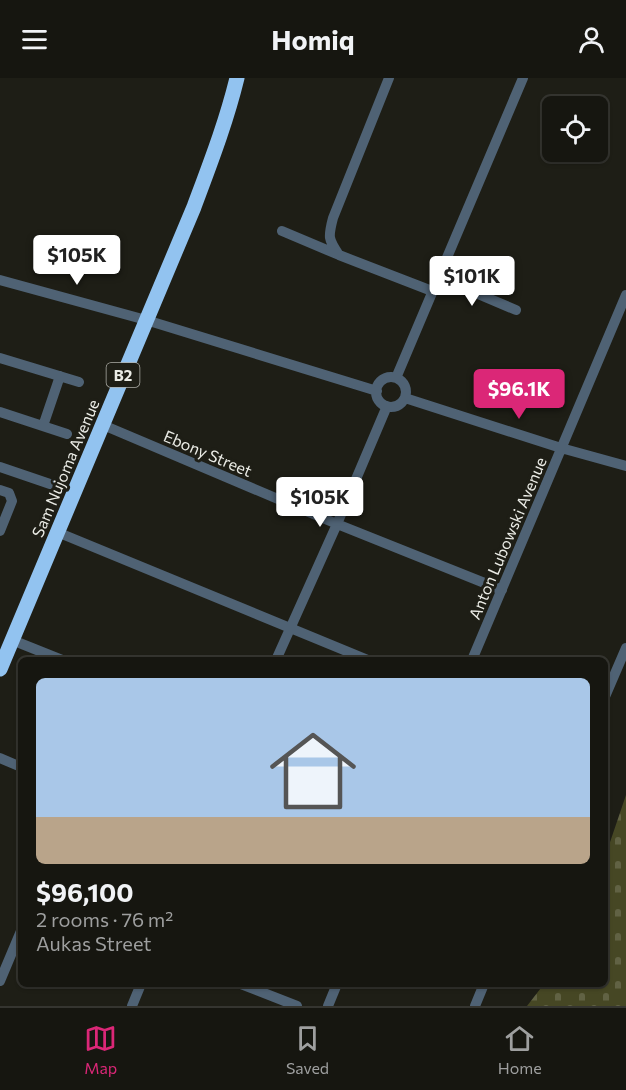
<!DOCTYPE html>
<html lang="en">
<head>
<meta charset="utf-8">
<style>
  body { margin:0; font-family:Commissioner,sans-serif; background:#23231e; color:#f1f3f6; height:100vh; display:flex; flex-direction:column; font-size:22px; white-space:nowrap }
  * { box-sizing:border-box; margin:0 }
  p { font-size:20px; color:#9e9f9f }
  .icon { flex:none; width:33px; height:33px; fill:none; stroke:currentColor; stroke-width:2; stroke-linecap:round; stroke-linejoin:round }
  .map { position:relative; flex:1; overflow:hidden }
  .drawer { position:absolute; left:18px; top:579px; width:590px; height:330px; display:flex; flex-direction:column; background:#161610; border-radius:9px; box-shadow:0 2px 4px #0004,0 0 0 2px #353530 }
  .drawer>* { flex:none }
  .tools { position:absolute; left:542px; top:18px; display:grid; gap:12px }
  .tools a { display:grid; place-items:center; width:66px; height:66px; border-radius:9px; background:#161610; box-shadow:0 2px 4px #0004,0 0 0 2px #353530; font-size:30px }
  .price { position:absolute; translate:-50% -51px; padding:0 14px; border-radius:6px; background:#fff; color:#222; font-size:20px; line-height:39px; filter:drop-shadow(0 2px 3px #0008) }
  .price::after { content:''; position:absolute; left:50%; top:36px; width:18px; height:14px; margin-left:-9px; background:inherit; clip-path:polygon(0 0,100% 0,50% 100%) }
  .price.on { background:#db2777; color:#fff }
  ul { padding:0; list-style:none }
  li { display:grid; align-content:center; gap:12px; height:318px; padding:0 18px }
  li span { display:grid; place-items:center; height:186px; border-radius:9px; color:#555 }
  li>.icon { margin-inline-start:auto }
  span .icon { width:108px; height:108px; fill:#fffc; stroke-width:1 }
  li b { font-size:26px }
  header { display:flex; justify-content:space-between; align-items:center; height:78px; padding:0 18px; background:#161610; font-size:27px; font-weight:700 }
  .menu { display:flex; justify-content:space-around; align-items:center; height:84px; border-top:2px solid #353530; background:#161610; font-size:16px; color:#9e9f9f }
  .menu a { display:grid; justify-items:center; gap:3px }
  .menu .on { color:#db2777 }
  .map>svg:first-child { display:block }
</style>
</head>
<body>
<header><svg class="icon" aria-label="menu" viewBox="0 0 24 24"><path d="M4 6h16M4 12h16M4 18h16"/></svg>Homiq<svg class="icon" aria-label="person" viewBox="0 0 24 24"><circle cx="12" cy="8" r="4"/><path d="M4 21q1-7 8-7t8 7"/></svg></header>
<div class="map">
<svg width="626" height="928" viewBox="0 0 626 928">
  <defs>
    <pattern id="cemetery-stones" width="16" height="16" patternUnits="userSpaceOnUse" patternTransform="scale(1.5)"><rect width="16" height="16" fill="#464724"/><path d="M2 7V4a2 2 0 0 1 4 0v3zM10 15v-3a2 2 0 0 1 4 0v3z" fill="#616244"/></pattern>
  </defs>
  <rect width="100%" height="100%" fill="#1e1e16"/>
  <path fill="url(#cemetery-stones)" d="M626,717v211h-99l17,-22h60l1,-127z"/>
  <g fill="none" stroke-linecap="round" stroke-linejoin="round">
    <path stroke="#4f6274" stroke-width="10" d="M389,0l-56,140c-5,19 -5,21 6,37l93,36
      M282,153l57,24
      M438,199l78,33
      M0,202l146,40 231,71
      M0,280l79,24
      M376 314a15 15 0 1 1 30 0a15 15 0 1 1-30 0Z
      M396,300l127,-300
      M405,320l156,50 65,18
      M0,334l67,22
      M103,347l234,99 165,66
      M43,348l17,-50
      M0,389l50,17
      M0,412l9,3 3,8 -12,30
      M57,454l311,128
      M12,562l50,20
      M276,582l61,-136 50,-118
      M472,582l154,-365
      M604,621l22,-51
      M0,680l21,9
      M0,903l21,-50
      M241,906l56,22
      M132,928l9,-22
      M328,928l9,-22
      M475,928l9,-22"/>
    <path stroke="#92c3f0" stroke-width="15" d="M0,591l194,-462c16,-43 32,-84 43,-129"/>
  </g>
  <g text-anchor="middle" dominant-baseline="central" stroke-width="6" stroke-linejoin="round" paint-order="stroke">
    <rect fill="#1e1e16" stroke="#aeaea8" stroke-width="1.5" x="106.5" y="285" width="33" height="24" rx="4.5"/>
    <g font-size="15" font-weight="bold" fill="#ebece6">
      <text x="123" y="297">B2</text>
    </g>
    <g font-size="16" fill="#ebece6" stroke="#1e1e16">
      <text transform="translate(208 375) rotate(23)">Ebony Street</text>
      <text transform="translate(65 390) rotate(-67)">Sam Nujoma Avenue</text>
      <text transform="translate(507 460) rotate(-67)">Anton Lubowski Avenue</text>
    </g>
  </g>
</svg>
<div class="tools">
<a><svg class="icon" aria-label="locate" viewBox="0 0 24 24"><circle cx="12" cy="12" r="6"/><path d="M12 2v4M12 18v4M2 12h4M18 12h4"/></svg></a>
</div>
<b class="price" style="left:77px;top:208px">$105K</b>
<b class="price" style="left:472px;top:229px">$101K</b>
<b class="price on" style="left:519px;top:342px">$96.1K</b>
<b class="price" style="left:320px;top:450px">$105K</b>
<section class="drawer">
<ul>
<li><span style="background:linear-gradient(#a9c7e8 75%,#b9a48a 0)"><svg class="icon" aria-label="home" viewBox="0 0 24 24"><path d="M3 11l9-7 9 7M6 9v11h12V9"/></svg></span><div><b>$96,100</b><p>2 rooms · 76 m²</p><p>Aukas Street</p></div></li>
</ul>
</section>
</div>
<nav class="menu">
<a class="on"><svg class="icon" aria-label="map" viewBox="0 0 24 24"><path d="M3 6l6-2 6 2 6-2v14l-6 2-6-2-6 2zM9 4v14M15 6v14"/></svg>Map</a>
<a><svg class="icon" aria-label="saved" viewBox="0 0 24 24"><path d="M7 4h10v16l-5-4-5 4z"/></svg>Saved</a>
<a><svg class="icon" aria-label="home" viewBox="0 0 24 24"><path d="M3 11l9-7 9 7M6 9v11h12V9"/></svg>Home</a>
</nav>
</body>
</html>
